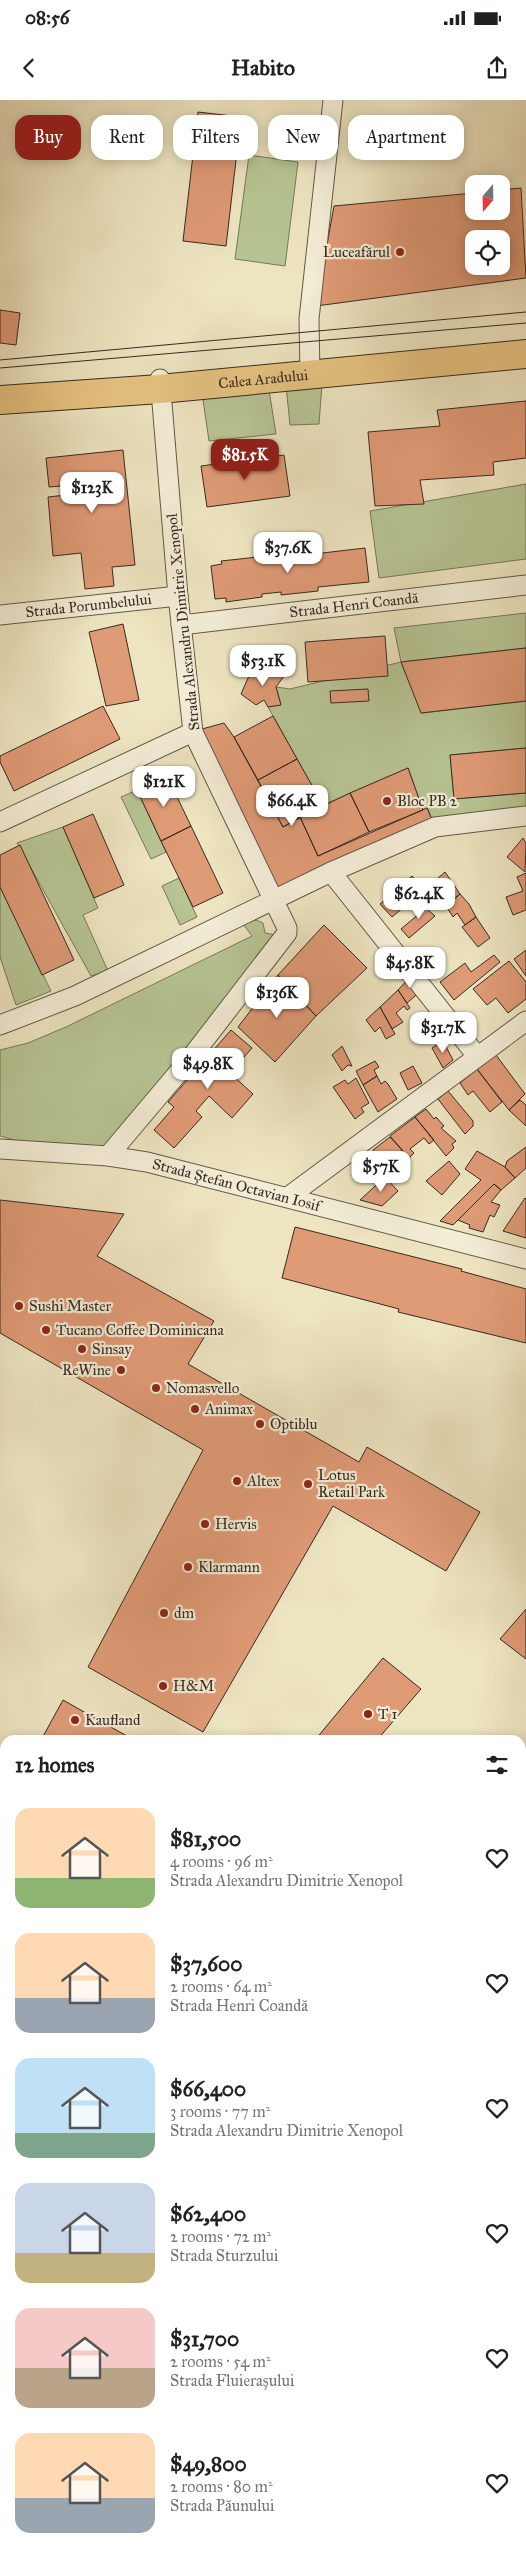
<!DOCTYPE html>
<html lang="en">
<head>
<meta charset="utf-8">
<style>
  body { margin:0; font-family:"IM FELL Great Primer",serif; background:#f2f2f2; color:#202124; height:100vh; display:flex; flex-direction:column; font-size:19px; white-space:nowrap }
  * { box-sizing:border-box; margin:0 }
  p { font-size:16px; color:#757577 }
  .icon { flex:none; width:28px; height:28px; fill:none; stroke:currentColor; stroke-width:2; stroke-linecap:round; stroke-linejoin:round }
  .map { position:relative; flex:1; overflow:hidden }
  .panel { position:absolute; left:0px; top:1635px; width:526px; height:821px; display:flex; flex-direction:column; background:#fff; border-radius:15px 15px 0 0; box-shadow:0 2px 12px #0003 }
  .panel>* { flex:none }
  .top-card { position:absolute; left:15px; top:15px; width:496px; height:45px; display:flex; gap:10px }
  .needle { width:32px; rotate:200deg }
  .controls { position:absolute; left:465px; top:75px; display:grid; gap:10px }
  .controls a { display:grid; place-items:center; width:45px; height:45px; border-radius:10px; background:#fff; box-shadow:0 2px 12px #0003; font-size:25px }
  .price { position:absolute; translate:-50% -42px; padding:0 11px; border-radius:10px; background:#fff; color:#222; font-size:16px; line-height:32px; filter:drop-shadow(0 1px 2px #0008) }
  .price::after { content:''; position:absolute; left:50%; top:30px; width:15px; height:11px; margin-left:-8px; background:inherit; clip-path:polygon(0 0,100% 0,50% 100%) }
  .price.current { background:#8f2418; color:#fff }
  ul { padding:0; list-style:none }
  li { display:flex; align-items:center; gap:15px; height:125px; padding:0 15px }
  li span { display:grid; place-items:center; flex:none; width:140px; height:100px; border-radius:15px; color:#555 }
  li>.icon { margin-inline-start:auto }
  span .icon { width:60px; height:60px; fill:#fffc; stroke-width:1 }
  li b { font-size:21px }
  h2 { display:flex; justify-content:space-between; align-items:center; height:60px; padding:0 15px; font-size:21px }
  .tag { padding:0 18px; border-radius:15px; background:#fff; box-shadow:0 2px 12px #0003; font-size:18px; line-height:45px }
  .tag.current { background:#8f2418; color:#fff }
  .status { display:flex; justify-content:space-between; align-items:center; height:35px; padding:0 25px; background:#fff; direction:ltr }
  .status svg { height:14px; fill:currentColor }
  header { display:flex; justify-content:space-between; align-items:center; height:65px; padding:0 15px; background:#fff; font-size:22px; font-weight:800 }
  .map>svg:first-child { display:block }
</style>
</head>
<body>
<div class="status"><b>08:56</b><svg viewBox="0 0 49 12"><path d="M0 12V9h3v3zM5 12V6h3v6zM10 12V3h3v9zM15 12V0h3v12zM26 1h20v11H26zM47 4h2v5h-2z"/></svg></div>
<header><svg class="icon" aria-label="back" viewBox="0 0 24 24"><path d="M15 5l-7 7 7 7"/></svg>Habito<svg class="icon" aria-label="share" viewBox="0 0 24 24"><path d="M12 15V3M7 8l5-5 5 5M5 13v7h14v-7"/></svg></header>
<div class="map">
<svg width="526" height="2456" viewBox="0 0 526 2456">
  <rect width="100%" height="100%" fill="#ede4c0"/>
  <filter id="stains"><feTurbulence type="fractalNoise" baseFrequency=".004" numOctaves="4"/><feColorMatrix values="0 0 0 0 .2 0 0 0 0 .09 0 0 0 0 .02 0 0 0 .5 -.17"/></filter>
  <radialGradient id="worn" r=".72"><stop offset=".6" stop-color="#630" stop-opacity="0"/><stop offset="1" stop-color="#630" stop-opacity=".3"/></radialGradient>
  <path fill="#b7c493" stroke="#77775b" d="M249,55l49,7 -13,104 -50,-7z
    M322,284l-3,40 -29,1 -4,-39z
    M269,290l7,44 -67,7 -7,-48z
    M526,384v75l-147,19 -9,-67z
    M526,513v35l-125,14 21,51 104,-12v47l-76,7 4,44 72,-6v23l-91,11 -7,-18 -5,1 -15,-42 -85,37 -55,-98 13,-3 -5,-17 14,2 111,-27 -7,-34z
    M137,690l29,62 -15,7 -30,-62z
    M63,727l35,81 -15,7 25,56 -17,5 -74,-133z
    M179,778l18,39 -17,8 -18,-39z
    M0,787l51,104 -35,14 -16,-48z
    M256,820l7,3 2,10 21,4 -166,203 -25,10 -74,-8 -21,-6v-86l28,-7 38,-16 186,-91 -9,-12z
    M521,2389l5,2v65h-170l-13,-5h178z"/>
  <path fill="#df9a76" stroke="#372a23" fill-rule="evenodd" d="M198,12l43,5 -15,129 -43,-5z
    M521,88l5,90 -210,28 18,-100 140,-13v18h27v-21zM474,139h27v27h-27z
    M0,210l20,3 -4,32 -16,-2z
    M526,301v57l-33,4 1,13 -74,5 4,24 -49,2 -7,-74 72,-6 -3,-16z
    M123,350l12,115 -23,2 2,19 -29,3 -4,-36 -28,3 -5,-59 27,-3 -1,-9 -25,2 -3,-29z
    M284,355l6,41 -83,11 -6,-41z
    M365,448l4,34 -51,5v4l-37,4v-3l-19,2v3l-36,5v-4l-11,1 -4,-33 11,-2 -1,-3 37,-4v4l19,-3v-4l37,-4v4z
    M123,524l16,76 -33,6 -17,-74z
    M385,536l3,40 -80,6 -3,-40z
    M526,548v53l-105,12 -20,-51z
    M276,565l8,11 -8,11 5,18 -13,2 -4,-7 -8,5 -15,-11 11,-25 16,6z
    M368,589l1,12 -38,2 -1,-12z
    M103,606l17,33 -106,52 -14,-29v-6z
    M273,616l24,43 -39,21 -24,-43z
    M224,623l10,14 49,90 17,-10 18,39 109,-48 8,19 -163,73 -70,-171z
    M526,648v45l-72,6 -4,-44z
    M297,659l26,46 -40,22 -25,-47z
    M408,668l15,42 -54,22 -19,-39z
    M167,676l24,50 -30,15 -24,-51z
    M350,693l19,39 -51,24 -18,-39z
    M93,714l31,71 -30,13 -31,-71z
    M191,726l32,67 -30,14 -32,-66z
    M523,738l3,5 -1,29 -18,-15z
    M20,745l54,115 -32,15 -42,-88v-32z
    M445,772l15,22 -13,11 -2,-3 3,-1 -11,-17 -4,4 -3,-3z
    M526,773v37l-13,5 -7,-18 17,-6 -6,-14z
    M412,776l6,7 -6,6 6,6 -26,22 -12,-13z
    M460,794l9,10 7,13 -11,8 -8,-12 -4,4 -7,-11z
    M426,801l5,5 -3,4 7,6 -26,22 -8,-9 19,-16 -4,-4z
    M476,817l14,21 -12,9 -16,-20z
    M324,825l43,43 -51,48 -38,-41z
    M526,850v26l-12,-17z
    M494,855l6,7 -46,38 -14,-18 25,-19 6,9z
    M509,861l17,21v17l-18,14 -12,-15 -9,7 -14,-16z
    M278,875l38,41 -41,46 -37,-35z
    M412,875l11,14 -16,14 -9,-13z
    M398,890l12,18 -3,2 -3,-4 -8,7 7,9 -11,7 -12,-22z
    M380,907l15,27 -9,5 -6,-12 -5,5 -9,-12z
    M231,930l21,18 -22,25 23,21 -21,24 -23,-22 -13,15 6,6 -28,31 -20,-18 20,-23 -6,-5z
    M443,941l10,19 -10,8 -11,-20z
    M342,946l10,20 -4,-1 -6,6 -10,-16z
    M496,955l29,39 -16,16 -32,-41z
    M375,961l4,6 -5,3 3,6 -14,9 -7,-14z
    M413,966l9,17 -14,7 -8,-17z
    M477,969l25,33 -12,10 -17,-21 -5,4 -8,-12z
    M377,976l4,8 4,-3 3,3 9,15 -19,13 -15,-27z
    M356,978l13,25 -8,5 3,4 -9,7 -22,-32 12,-7 3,4z
    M448,991l25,30v5l-8,8 -27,-35z
    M520,1000l6,5v21l-17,-16z
    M426,1009l8,10 2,-2 8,9 -3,2 15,13 -4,3 2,4 -8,8 -31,-39z
    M415,1017l19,23 -5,4 -5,-6 -14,11 4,4 -5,5 -19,-22z
    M390,1037l12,13 -18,14 -11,-14z
    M526,1047v21l-11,10 -10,-11 2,-6z
    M477,1051l28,16 10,11 -14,12 -7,-6 -41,41 -13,-4 41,-41 -16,-11z
    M449,1061l11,13 -18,21 -16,-14z
    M385,1077l13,14 -16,15 -22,-6z
    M494,1084l7,6 -10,12 9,3 -6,12 -4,-2 -7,17 -14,-4 1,-3 -12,-5z
    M525,1098l1,1v39l-23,-7z
    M0,1100l124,14 -27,42 117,65 -26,43 171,98 8,-15 113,65 -34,59 -113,-65 -130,226 -115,-65 115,-217 -203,-117z
    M295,1127l167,42 -1,2 65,18v54l-128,-31 1,-3 -117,-31z
    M526,1509v50l-26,-20z
    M383,1558l38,31 -44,51h-62z
    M63,1600l71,40h-93z
    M526,1685v71l-5,5v-71z
    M5,1704v222l-5,-3v-210z
    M526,2152v43l-1,1 -4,-13v-30z
    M0,2177l5,6v60l-5,-6z
    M526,2195v14l-5,2v-14z
    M521,2229l2,5 3,-1v14l-5,1z
    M526,2253v25l-4,1 -1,-25z
    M102,2451h16l-3,5h-17z
    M124,2451h30l7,5h-33z
    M209,2451h18l-1,5h-18z"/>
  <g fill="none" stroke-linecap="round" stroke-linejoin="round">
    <defs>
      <g id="street">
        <path d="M310,275l-1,-56 24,-219"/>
        <path id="s1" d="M0,515l178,-19"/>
        <path id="s2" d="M181,525l345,-40"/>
        <path d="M0,722l193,-90"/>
        <path d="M331,772l146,184"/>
        <path d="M0,925l75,-29 256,-124 104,-45 91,-11"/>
        <path id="s3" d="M0,1049l108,7 39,6 379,97"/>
        <path d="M108,1056l81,-96 98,-127v-5l-94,-196 -15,-136 -18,-217"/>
        <path d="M288,1097l238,-176"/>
        <path d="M521,2031l5,2"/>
        <path d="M0,2069l5,5"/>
        <path d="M313,2451l13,5"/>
      </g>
      <path id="secondary" d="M521,1931l5,-6
        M521,2379l5,2
        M32,2456l4,-5"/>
      <g id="primary">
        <path id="s4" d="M0,300l160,-11 366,-35"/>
      </g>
    </defs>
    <use href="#street" stroke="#64584a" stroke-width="21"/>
    <use href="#secondary" stroke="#372a23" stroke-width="29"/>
    <use href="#primary" stroke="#372a23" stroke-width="30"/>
    <use href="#street" stroke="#f3edd6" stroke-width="19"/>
    <use href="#secondary" stroke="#f3edd6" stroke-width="26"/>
    <use href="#primary" stroke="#e6c280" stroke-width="28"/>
    <path stroke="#372a23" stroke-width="1" d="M0,260l526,-48
      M0,268l526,-45"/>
  </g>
  <g fill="#8f2418" stroke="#f3edd6" stroke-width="2">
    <circle cx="400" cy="152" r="5"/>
    <circle cx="387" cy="701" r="5"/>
    <circle cx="19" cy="1206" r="5"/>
    <circle cx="46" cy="1230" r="5"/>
    <circle cx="82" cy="1249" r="5"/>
    <circle cx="121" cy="1270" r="5"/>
    <circle cx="156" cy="1288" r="5"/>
    <circle cx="195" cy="1309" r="5"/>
    <circle cx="260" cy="1324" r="5"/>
    <circle cx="237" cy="1381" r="5"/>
    <circle cx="308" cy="1384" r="5"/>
    <circle cx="205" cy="1424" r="5"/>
    <circle cx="188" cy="1467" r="5"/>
    <circle cx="164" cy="1513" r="5"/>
    <circle cx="163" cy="1586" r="5"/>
    <circle cx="368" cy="1614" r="5"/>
    <circle cx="75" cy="1620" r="5"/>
  </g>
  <g text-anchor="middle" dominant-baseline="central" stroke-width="4.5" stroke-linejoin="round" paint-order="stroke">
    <g font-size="15" fill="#372a23" stroke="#f3edd6" text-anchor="start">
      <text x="390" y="152" text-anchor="end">Luceafărul</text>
      <text x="397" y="701">Bloc PB 2</text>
      <text x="29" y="1206">Sushi Master</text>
      <text x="56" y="1230">Tucano Coffee Dominicana</text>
      <text x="92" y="1249">Sinsay</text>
      <text x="111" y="1270" text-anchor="end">ReWine</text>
      <text x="166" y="1288">Nomasvello</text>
      <text x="205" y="1309">Animax</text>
      <text x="270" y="1324">Optiblu</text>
      <text x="318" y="1375">Lotus<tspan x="318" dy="17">Retail Park</tspan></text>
      <text x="247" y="1381">Altex</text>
      <text x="215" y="1424">Hervis</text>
      <text x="198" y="1467">Klarmann</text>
      <text x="174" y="1513">dm</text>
      <text x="173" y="1586">H&amp;M</text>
      <text x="378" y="1614">T 1</text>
      <text x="85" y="1620">Kaufland</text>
    </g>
    <g font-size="15" fill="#372a23" stroke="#f3edd6">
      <text stroke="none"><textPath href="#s4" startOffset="264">Calea Aradului</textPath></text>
      <text stroke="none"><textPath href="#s1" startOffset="89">Strada Porumbelului</textPath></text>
      <text stroke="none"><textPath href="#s2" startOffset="174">Strada Henri Coandă</textPath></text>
      <text transform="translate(183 522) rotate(-96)">Strada Alexandru Dimitrie Xenopol</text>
      <text stroke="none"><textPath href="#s3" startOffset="240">Strada Ștefan Octavian Iosif</textPath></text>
    </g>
  </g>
  <rect width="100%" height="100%" filter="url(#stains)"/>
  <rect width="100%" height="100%" fill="url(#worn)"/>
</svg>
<div class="controls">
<a><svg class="needle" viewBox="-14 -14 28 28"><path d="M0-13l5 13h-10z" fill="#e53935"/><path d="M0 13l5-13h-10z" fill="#757577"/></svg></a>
<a><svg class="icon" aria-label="locate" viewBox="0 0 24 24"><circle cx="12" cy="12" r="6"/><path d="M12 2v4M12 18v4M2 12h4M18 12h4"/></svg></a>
</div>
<b class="price current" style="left:245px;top:381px">$81.5K</b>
<b class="price" style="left:92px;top:414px">$123K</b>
<b class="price" style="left:288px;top:474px">$37.6K</b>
<b class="price" style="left:263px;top:587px">$53.1K</b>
<b class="price" style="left:164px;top:708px">$121K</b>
<b class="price" style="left:292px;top:727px">$66.4K</b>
<b class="price" style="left:419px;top:820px">$62.4K</b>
<b class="price" style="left:410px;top:889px">$45.8K</b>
<b class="price" style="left:277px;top:919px">$136K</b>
<b class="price" style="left:443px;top:954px">$31.7K</b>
<b class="price" style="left:208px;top:990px">$49.8K</b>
<b class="price" style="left:381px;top:1093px">$57K</b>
<div class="top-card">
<a class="tag current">Buy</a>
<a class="tag">Rent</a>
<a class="tag">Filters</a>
<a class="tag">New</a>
<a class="tag">Apartment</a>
</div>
<section class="panel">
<h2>12 homes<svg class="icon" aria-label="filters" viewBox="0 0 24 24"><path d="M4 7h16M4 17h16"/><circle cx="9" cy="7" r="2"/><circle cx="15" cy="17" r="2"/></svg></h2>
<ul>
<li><span style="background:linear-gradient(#ffd9b3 70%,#8fb573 0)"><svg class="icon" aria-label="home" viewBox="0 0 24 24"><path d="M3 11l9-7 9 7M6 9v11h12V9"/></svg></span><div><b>$81,500</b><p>4 rooms · 96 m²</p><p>Strada Alexandru Dimitrie Xenopol</p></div><svg class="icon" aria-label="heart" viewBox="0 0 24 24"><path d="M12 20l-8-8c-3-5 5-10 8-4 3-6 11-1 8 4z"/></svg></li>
<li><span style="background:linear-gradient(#ffd9b3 65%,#9aa5b1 0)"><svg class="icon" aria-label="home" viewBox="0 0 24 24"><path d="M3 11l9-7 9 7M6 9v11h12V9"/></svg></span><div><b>$37,600</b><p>2 rooms · 64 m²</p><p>Strada Henri Coandă</p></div><svg class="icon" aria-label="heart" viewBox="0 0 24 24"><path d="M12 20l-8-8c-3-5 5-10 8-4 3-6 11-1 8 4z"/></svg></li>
<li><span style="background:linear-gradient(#bfe0f5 75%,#7fa58c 0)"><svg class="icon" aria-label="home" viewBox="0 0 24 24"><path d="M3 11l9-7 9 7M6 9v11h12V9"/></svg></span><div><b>$66,400</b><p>3 rooms · 77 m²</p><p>Strada Alexandru Dimitrie Xenopol</p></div><svg class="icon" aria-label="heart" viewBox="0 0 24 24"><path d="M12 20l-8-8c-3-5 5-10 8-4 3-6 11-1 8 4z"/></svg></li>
<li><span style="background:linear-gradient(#c9d6e8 70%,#c2b280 0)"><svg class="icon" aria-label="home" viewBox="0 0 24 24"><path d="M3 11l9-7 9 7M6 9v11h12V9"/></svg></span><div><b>$62,400</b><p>2 rooms · 72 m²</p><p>Strada Sturzului</p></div><svg class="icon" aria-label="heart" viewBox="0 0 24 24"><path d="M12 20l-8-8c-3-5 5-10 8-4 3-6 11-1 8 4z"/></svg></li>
<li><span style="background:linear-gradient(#f6c9c9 60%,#b9a48a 0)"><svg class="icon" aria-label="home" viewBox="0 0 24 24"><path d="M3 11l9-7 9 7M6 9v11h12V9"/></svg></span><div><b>$31,700</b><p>2 rooms · 54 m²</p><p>Strada Fluierașului</p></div><svg class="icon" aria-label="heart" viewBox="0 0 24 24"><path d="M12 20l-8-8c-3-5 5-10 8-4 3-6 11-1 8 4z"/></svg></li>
<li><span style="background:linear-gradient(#ffd9b3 65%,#9aa5b1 0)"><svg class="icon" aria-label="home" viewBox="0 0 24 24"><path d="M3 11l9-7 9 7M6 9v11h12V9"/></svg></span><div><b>$49,800</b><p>2 rooms · 80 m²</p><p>Strada Păunului</p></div><svg class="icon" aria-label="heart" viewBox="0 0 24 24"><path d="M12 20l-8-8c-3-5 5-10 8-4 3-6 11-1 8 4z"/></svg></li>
</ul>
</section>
</div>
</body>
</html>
